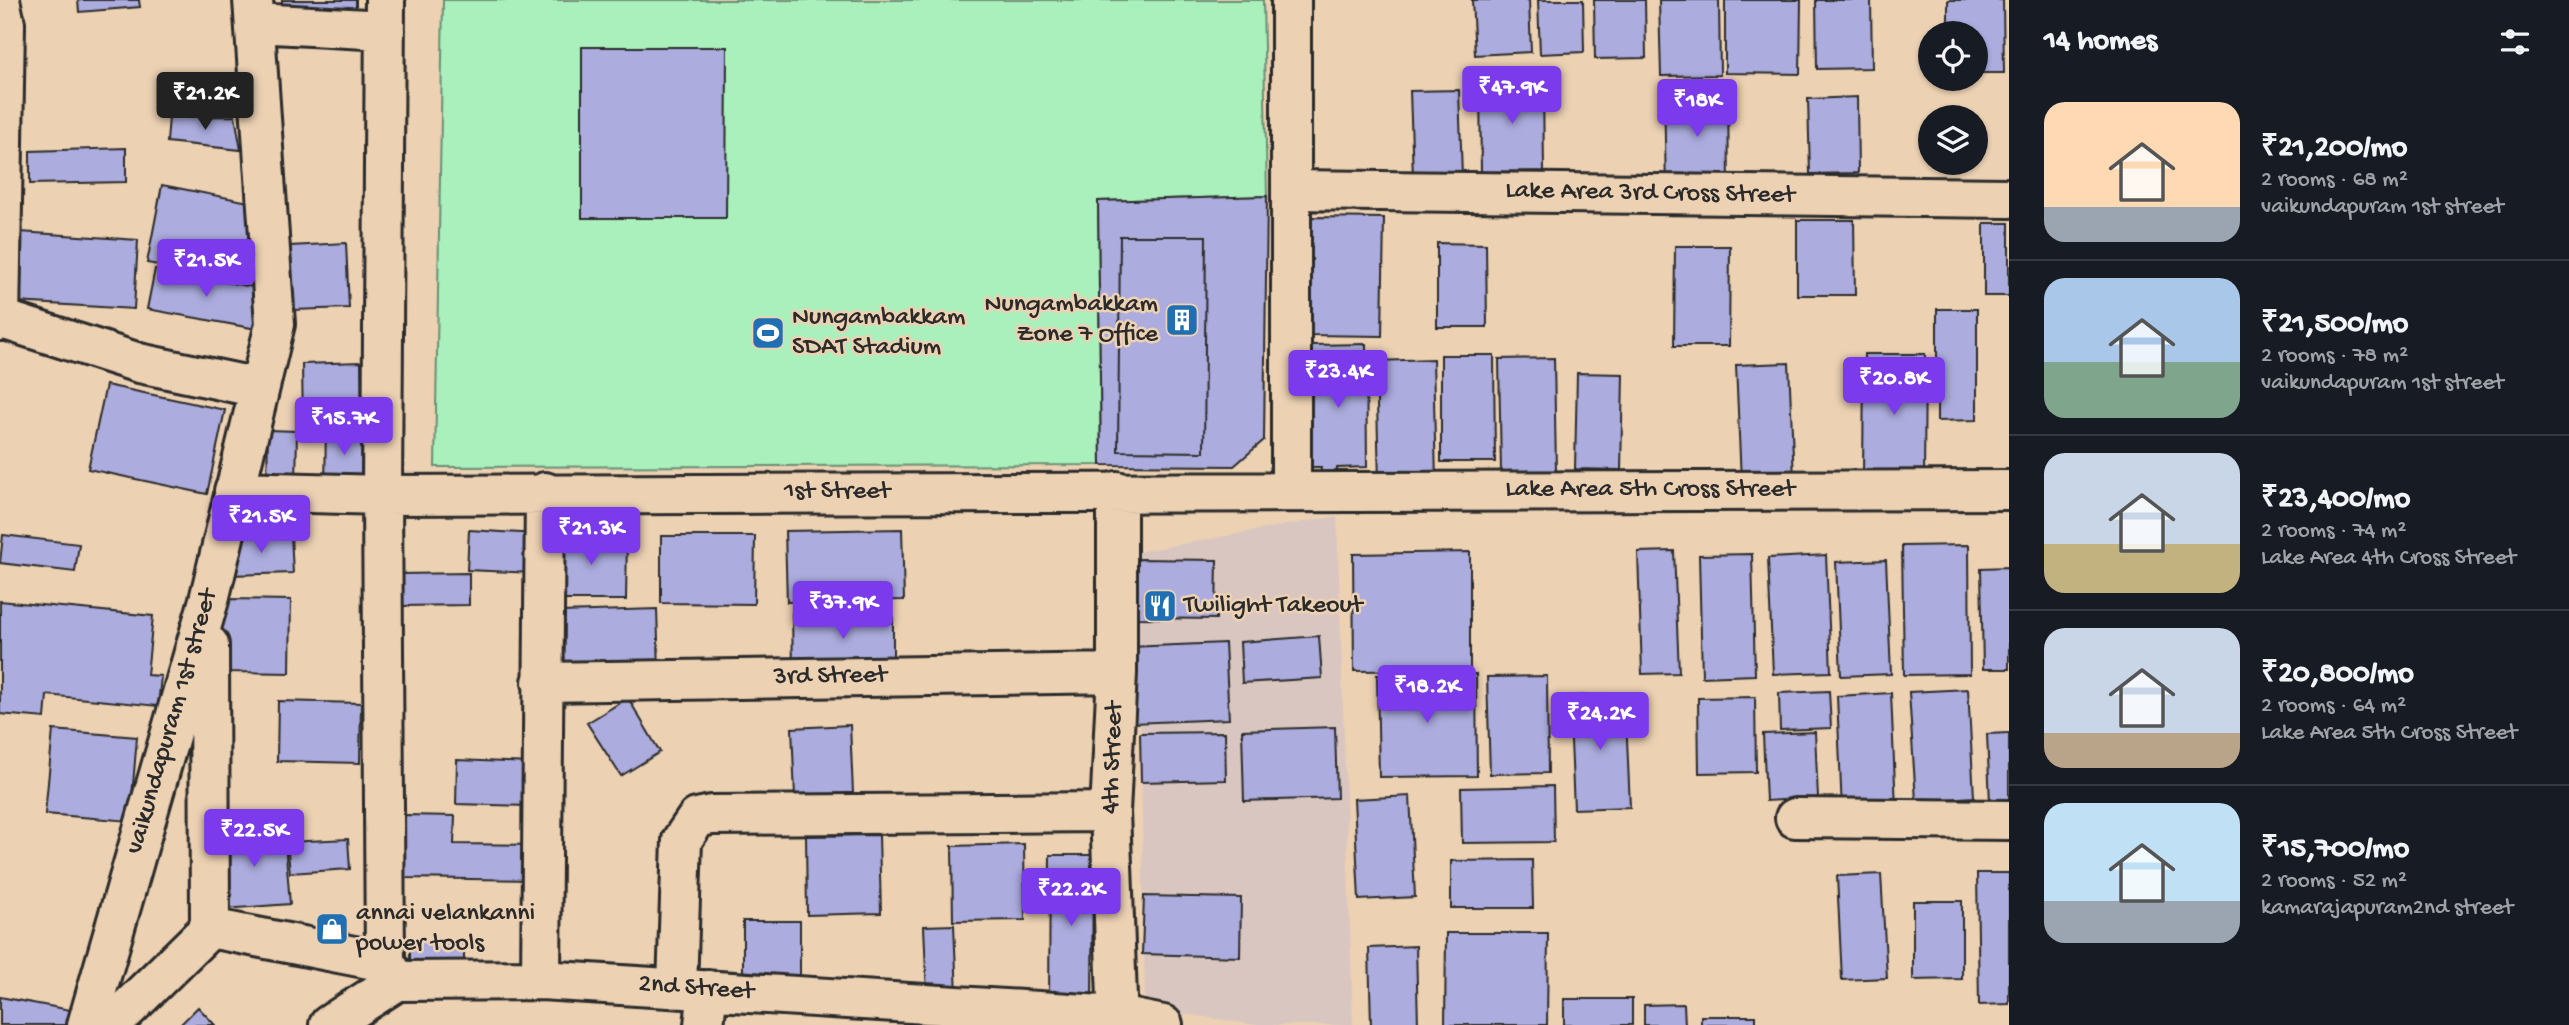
<!DOCTYPE html>
<html lang="en">
<head>
<meta charset="utf-8">
<style>
  body { margin:0; font-family:"Gochi Hand",sans-serif; background:#20242c; color:#f1f3f6; height:100vh; display:flex; flex-direction:column; font-size:26px; white-space:nowrap }
  * { box-sizing:border-box; margin:0 }
  p { font-size:23px; color:#9ea1a6 }
  .icon { flex:none; width:38px; height:38px; fill:none; stroke:currentColor; stroke-width:2; stroke-linecap:round; stroke-linejoin:round }
  .map { position:relative; flex:1; overflow:hidden }
  .side { display:flex; flex-direction:column; background:#171b24; width:560px }
  .side>* { flex:none }
  .tools { position:absolute; left:1918px; top:21px; display:grid; gap:14px }
  .tools a { display:grid; place-items:center; width:70px; height:70px; border-radius:50%; background:#171b24; box-shadow:0 2px 5px #0004; font-size:35px }
  .price { position:absolute; translate:-50% -60px; padding:0 16px; border-radius:7px; background:#7c3aed; color:#fff; font-size:23px; line-height:46px; filter:drop-shadow(0 2px 4px #0008) }
  .price::after { content:''; position:absolute; left:50%; top:42px; width:21px; height:16px; margin-left:-10px; background:inherit; clip-path:polygon(0 0,100% 0,50% 100%) }
  .price.active { background:#222; color:#fff }
  ul { padding:0; list-style:none }
  li { display:flex; align-items:center; gap:21px; height:175px; padding:0 35px }
  li+li { border-top:2px solid #363941 }
  li span { display:grid; place-items:center; flex:none; width:196px; height:140px; border-radius:21px; color:#555 }
  li>.icon { margin-inline-start:auto }
  span .icon { width:84px; height:84px; fill:#fffc; stroke-width:1 }
  li b { font-size:30px }
  h2 { display:flex; justify-content:space-between; align-items:center; height:84px; padding:0 35px; font-size:30px }
  main { display:flex; flex:1; min-height:0 }
  .map>svg:first-child { display:block }
</style>
</head>
<body>
<main>
<div class="map">
<svg width="2009" height="1025" viewBox="0 0 2009 1025">
  <rect width="100%" height="100%" fill="#ecd1b3"/>
  <filter id="ink" filterUnits="userSpaceOnUse"><feTurbulence type="fractalNoise" baseFrequency=".0143" numOctaves="2"/><feDisplacementMap in="SourceGraphic" scale="14" xChannelSelector="R" yChannelSelector="G"/><feConvolveMatrix kernelMatrix="1 2 1 2 8 2 1 2 1" color-interpolation-filters="sRGB"/></filter>
  <g filter="url(#ink)">
    <path fill="#d9c6c0" d="M1337,516l16,509h-96l-112,-17 -7,-456z"/>
    <path fill="#a9f0bc" stroke="#6a8e74" stroke-width="2" d="M443,0h820l4,196 -169,5 3,264 -666,2z"/>
    <path fill="#acacde" stroke="#2b2b2b" stroke-width="2" d="M78,0h61l1,7 -61,5z
      M282,0h74v12l-74,1z
      M1472,0h57l2,52 -56,3z
      M1538,0h45l1,52 -44,2z
      M1594,0h51l1,58 -51,1z
      M1659,0h60l1,75 -59,1z
      M1725,0h76l-1,74 -75,-1z
      M1816,0h55l1,68 -55,1z
      M1948,0h55l1,73h-28v-40h-28z
      M582,47h145l-1,171h-144z
      M1543,81l1,90 -63,1 -1,-90z
      M1728,89l1,100 -63,1 -2,-100z
      M1459,90l3,86 -49,1 -3,-86z
      M1857,97l1,76 -48,1 -2,-75z
      M235,116l6,34 -74,-8 2,-25z
      M126,148v34l-96,2v-33z
      M162,185l92,18 -6,34 17,4 -8,42 -110,-20z
      M1267,196l-3,244 -30,26 -133,-1 -3,-264z
      M1312,217l72,1 -2,118 -73,-1z
      M1797,220h57l1,75h-58z
      M1984,223h25v73h-25z
      M20,232l118,8 -4,69 -118,-7z
      M1120,236h86l-2,216 -86,-1z
      M346,243l3,65 -56,2 -3,-64z
      M1437,243l49,1 1,83h-50z
      M1675,246h55l-1,100h-55z
      M155,269l109,20 -7,40 -110,-20z
      M1937,309h40v111l-40,1z
      M1366,344l1,123 -30,1v14h-17l1,-15h-14v-56l5,1v-67z
      M1864,354h61l-1,126 -61,-1z
      M1441,355h53l1,107h-54z
      M1554,358l2,113 -55,1 -2,-113z
      M1433,359l3,122 -57,2 -3,-122z
      M361,362l1,61 -59,1 -1,-60z
      M1789,363l5,116 -53,2 -5,-116z
      M1577,373l46,1 -2,96 -46,-1z
      M106,385l119,25 -18,84 -119,-25z
      M326,425h36l-1,64h-36z
      M268,430l29,1 -1,54 -29,-1z
      M902,529l2,71 -117,2 -2,-71z
      M469,530l68,4 -2,39 -68,-3z
      M556,534l71,2 -1,64h-71z
      M3,535l76,9 -4,28 -75,-9z
      M291,535l2,38 -63,2 -1,-39z
      M661,536h94l-1,68 -93,-1z
      M1969,545l1,129 -66,1 -2,-129z
      M1674,551l5,122 -37,1 -4,-122z
      M1470,552v118l-116,1 -1,-117z
      M1752,554l3,121 -53,2 -3,-122z
      M1826,555l5,117 -58,2 -5,-116z
      M1138,559l79,1 -1,59 -79,-1z
      M1886,560l5,114 -50,2 -5,-114z
      M2009,567v102h-26l-2,-101z
      M469,573v32l-69,1v-32z
      M222,599l69,1 -1,73 -69,-1z
      M0,601l153,15 -6,59 14,1 -3,30 -111,-11 -2,23 -45,-4z
      M657,609l2,61 -97,3 -1,-61z
      M792,613h101v56h-100z
      M1319,636l3,42 -80,5 -2,-41z
      M1225,643l4,76 -97,4 -4,-76z
      M1476,674l1,102 -98,1 -2,-102z
      M1547,676l1,97 -58,1 -3,-97z
      M1968,689l6,108 -58,4 -7,-109z
      M1829,691l2,37 -51,2 -1,-37z
      M1891,693l5,115 -54,3 -5,-115z
      M1625,694l5,113 -56,2 -5,-113z
      M1755,697l1,75 -57,1 -1,-75z
      M628,698l32,54 -39,24 -34,-53z
      M278,701l83,2 -1,60 -83,-2z
      M850,725l3,68 -58,3 -3,-68z
      M1335,727l2,71 -93,3 -2,-71z
      M53,730l84,7 -7,84 -85,-7z
      M1225,732l1,48 -85,2 -1,-49z
      M1815,732l3,66 -52,3 -3,-67z
      M2009,733v69l-19,1 -3,-69z
      M457,760l75,3 -2,43 -74,-2z
      M1553,786l1,56 -92,1 -1,-55z
      M1410,796l5,101 -56,3 -5,-101z
      M405,815l50,1 -1,28 84,1v35l-134,-2z
      M284,830l6,74 -66,5 -5,-75z
      M879,835l2,78 -74,2 -1,-79z
      M348,839l2,30 -60,4 -3,-31z
      M1024,844l1,76 -72,1 -1,-75z
      M1050,855h43l-1,146h-43z
      M1532,860l1,48h-82v-47z
      M1977,873h32v131l-30,1z
      M1881,874l6,104 -45,2 -5,-104z
      M1144,896l97,2 -1,59 -98,-3z
      M1913,901h49v78l-49,1z
      M743,921h57v61l-57,1z
      M954,925l3,70 -30,1 -3,-70z
      M1446,933h102l-1,92h-102z
      M410,941h54v32l-54,-1z
      M1416,946l2,79h-47l-2,-77z
      M0,997l76,14 -2,14h-74z
      M1564,999h68v26h-68z
      M1684,1004l1,21h-41v-20z
      M198,1007l17,18h-35z
      M1701,1016h55v9h-55z"/>
    <g fill="none" stroke-linecap="round" stroke-linejoin="round">
      <defs>
        <path id="minor" d="M385,0l-3,495 3,467 12,19
          M1291,0v491
          M255,23l130,7
          M1291,190l718,8
          M2,319l137,44 120,25
          M0,321l5,-297 -5,-24
          M234,491l148,4 1627,-5
          M1117,491v182l-7,139 8,213
          M542,682l575,-9
          M1795,818l214,2
          M210,928l175,34
          M541,980l4,-488
          M677,987l5,-147 15,-22 14,-3 399,-3
          M87,1025l122,-425 66,-276 -22,-324
          M111,1025l99,-97 -1,-283
          M329,1025l68,-44 144,-1 577,36 45,9
          M704,1025l4,-35"/>
      </defs>
      <use href="#minor" stroke="#2b2b2b" stroke-width="44"/>
      <use href="#minor" stroke="#ecd1b3" stroke-width="38"/>
    </g>
  </g>
  <defs>
    <symbol id="building-square" viewBox="-11 -11 22 22"><rect x="-9" y="-9" width="18" height="18" rx="4" fill="#1f6fb2" stroke="#ecd1b3"/><path d="M-4-6H4V6H1V3H-1V6H-4ZM-2.5-4.3h1.7v1.8h-1.7ZM.8-4.3h1.7v1.8H.8ZM-2.5-1h1.7V.8h-1.7ZM.8-1h1.7V.8H.8Z" fill="#fff"/></symbol>
    <symbol id="stadium-square" viewBox="-11 -11 22 22"><rect x="-9" y="-9" width="18" height="18" rx="4" fill="#1f6fb2" stroke="#ecd1b3"/><path d="M0-5a6.5 5 0 1 0 0 10a6.5 5 0 1 0 0-10ZM-3.5-1.8h7v3.6h-7Z" fill="#fff"/></symbol>
    <symbol id="restaurant-square" viewBox="-11 -11 22 22"><rect x="-9" y="-9" width="18" height="18" rx="4" fill="#1f6fb2" stroke="#ecd1b3"/><path d="M-5-6h1v4h1v-4h1v4h1v-4h1v5L-1.5 .5V6h-2V.5L-5-1ZM5-6V6H3V1.5H1.5Q1.5-4 5-6Z" fill="#fff"/></symbol>
    <symbol id="shop-square" viewBox="-11 -11 22 22"><rect x="-9" y="-9" width="18" height="18" rx="4" fill="#1f6fb2" stroke="#ecd1b3"/><path d="M-5-2.5h2.3a2.7 3.5 0 0 1 5.4 0H5L5.5 6h-11ZM-1.5-2.5h3a1.5 2.3 0 0 0-3 0Z" fill="#fff"/></symbol>
  </defs>
  <g fill-rule="evenodd">
    <use href="#building-square" x="1163" y="301" width="38" height="38"/>
    <use href="#stadium-square" x="749" y="314" width="38" height="38"/>
    <use href="#restaurant-square" x="1141" y="587" width="38" height="38"/>
    <use href="#shop-square" x="313" y="910" width="38" height="38"/>
  </g>
  <g text-anchor="middle" dominant-baseline="central" stroke-width="5" stroke-linejoin="round" paint-order="stroke">
    <g font-size="26" fill="#2b2b2b" stroke="#ecd1b3">
      <text transform="translate(1650 194) rotate(1)">Lake Area 3rd Cross Street</text>
      <text x="1650" y="490">Lake Area 5th Cross Street</text>
      <text x="837" y="492">1st Street</text>
      <text transform="translate(830 677) rotate(-1)">3rd Street</text>
      <text transform="translate(173 722) rotate(-74)">vaikundapuram 1st street</text>
      <text transform="translate(1114 758) rotate(-88)">4th Street</text>
      <text transform="translate(696 989) rotate(4)">2nd Street</text>
    </g>
    <g font-size="26" fill="#2b2b2b" stroke="#ecd1b3" text-anchor="start">
      <text x="1158" y="305" text-anchor="end">Nungambakkam<tspan x="1158" dy="30">Zone 7 Office</tspan></text>
      <text x="792" y="318">Nungambakkam<tspan x="792" dy="30">SDAT Stadium</tspan></text>
      <text x="1184" y="606">Twilight Takeout</text>
      <text x="356" y="914">annai velankanni<tspan x="356" dy="30">power tools</tspan></text>
    </g>
  </g>
</svg>
<div class="tools">
<a><svg class="icon" aria-label="locate" viewBox="0 0 24 24"><circle cx="12" cy="12" r="6"/><path d="M12 2v4M12 18v4M2 12h4M18 12h4"/></svg></a>
<a><svg class="icon" aria-label="layers" viewBox="0 0 24 24"><path d="M12 4l9 5-9 5-9-5zM3 14l9 5 9-5"/></svg></a>
</div>
<b class="price" style="left:1512px;top:126px">₹47.9K</b>
<b class="price active" style="left:205px;top:132px">₹21.2K</b>
<b class="price" style="left:1697px;top:139px">₹18K</b>
<b class="price" style="left:206px;top:299px">₹21.5K</b>
<b class="price" style="left:1338px;top:410px">₹23.4K</b>
<b class="price" style="left:1894px;top:417px">₹20.8K</b>
<b class="price" style="left:344px;top:457px">₹15.7K</b>
<b class="price" style="left:261px;top:555px">₹21.5K</b>
<b class="price" style="left:591px;top:567px">₹21.3K</b>
<b class="price" style="left:843px;top:641px">₹37.9K</b>
<b class="price" style="left:1427px;top:725px">₹18.2K</b>
<b class="price" style="left:1600px;top:752px">₹24.2K</b>
<b class="price" style="left:254px;top:869px">₹22.5K</b>
<b class="price" style="left:1071px;top:928px">₹22.2K</b>
</div>
<section class="side">
<h2>14 homes<svg class="icon" aria-label="filters" viewBox="0 0 24 24"><path d="M4 7h16M4 17h16"/><circle cx="9" cy="7" r="2"/><circle cx="15" cy="17" r="2"/></svg></h2>
<ul>
<li><span style="background:linear-gradient(#ffd9b3 75%,#9aa5b1 0)"><svg class="icon" aria-label="home" viewBox="0 0 24 24"><path d="M3 11l9-7 9 7M6 9v11h12V9"/></svg></span><div><b>₹21,200/mo</b><p>2 rooms · 68 m²</p><p>vaikundapuram 1st street</p></div></li>
<li><span style="background:linear-gradient(#a9c7e8 60%,#7fa58c 0)"><svg class="icon" aria-label="home" viewBox="0 0 24 24"><path d="M3 11l9-7 9 7M6 9v11h12V9"/></svg></span><div><b>₹21,500/mo</b><p>2 rooms · 78 m²</p><p>vaikundapuram 1st street</p></div></li>
<li><span style="background:linear-gradient(#c9d6e8 65%,#c2b280 0)"><svg class="icon" aria-label="home" viewBox="0 0 24 24"><path d="M3 11l9-7 9 7M6 9v11h12V9"/></svg></span><div><b>₹23,400/mo</b><p>2 rooms · 74 m²</p><p>Lake Area 4th Cross Street</p></div></li>
<li><span style="background:linear-gradient(#c9d6e8 75%,#b9a48a 0)"><svg class="icon" aria-label="home" viewBox="0 0 24 24"><path d="M3 11l9-7 9 7M6 9v11h12V9"/></svg></span><div><b>₹20,800/mo</b><p>2 rooms · 64 m²</p><p>Lake Area 5th Cross Street</p></div></li>
<li><span style="background:linear-gradient(#bfe0f5 70%,#9aa5b1 0)"><svg class="icon" aria-label="home" viewBox="0 0 24 24"><path d="M3 11l9-7 9 7M6 9v11h12V9"/></svg></span><div><b>₹15,700/mo</b><p>2 rooms · 52 m²</p><p>kamarajapuram2nd street</p></div></li>
</ul>
</section>
</main>
</body>
</html>
